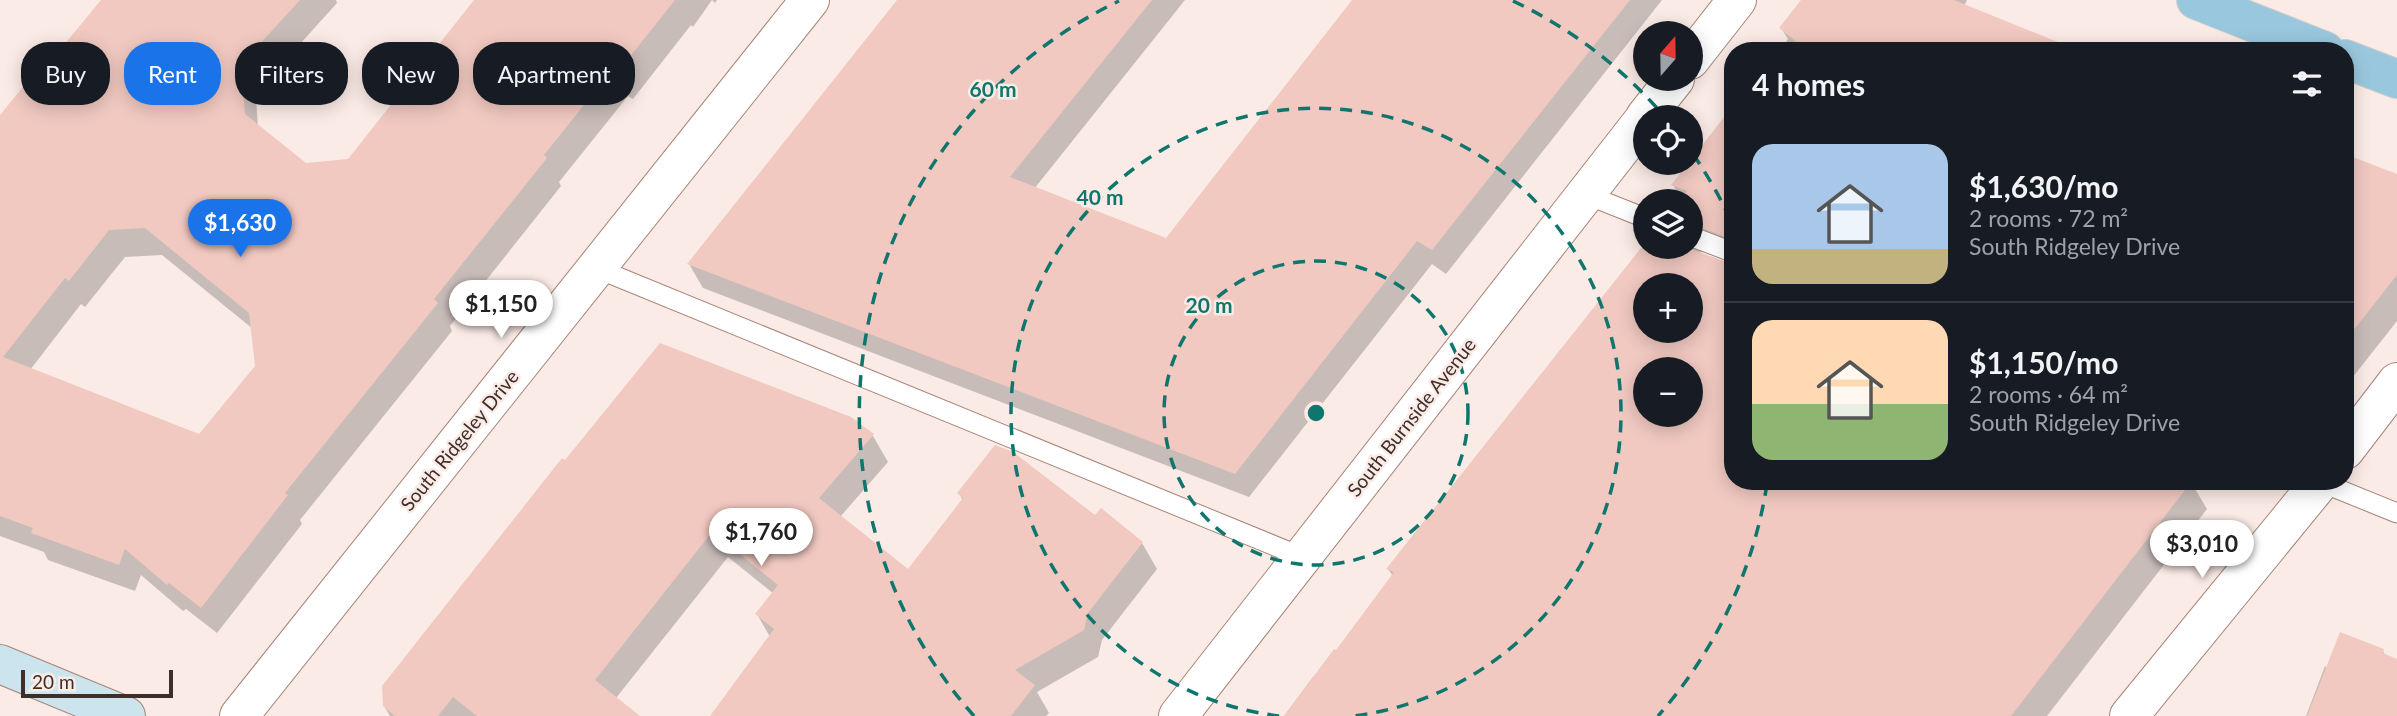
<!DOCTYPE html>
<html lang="en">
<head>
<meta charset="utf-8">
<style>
  body { margin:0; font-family:Lato,sans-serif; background:#20242c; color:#f1f3f6; height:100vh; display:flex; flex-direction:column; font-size:26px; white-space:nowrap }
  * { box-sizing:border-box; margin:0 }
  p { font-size:23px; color:#9ea1a6 }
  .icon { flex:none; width:38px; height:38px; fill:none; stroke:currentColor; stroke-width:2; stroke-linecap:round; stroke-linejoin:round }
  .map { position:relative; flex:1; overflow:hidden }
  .side { position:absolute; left:1724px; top:42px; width:630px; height:448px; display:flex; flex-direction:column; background:#171b24; border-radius:28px; box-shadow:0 4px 18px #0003 }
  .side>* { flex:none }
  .banner { position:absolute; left:21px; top:42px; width:665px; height:63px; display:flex; gap:14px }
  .needle { width:46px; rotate:20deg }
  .fabs { position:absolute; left:1633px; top:21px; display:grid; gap:14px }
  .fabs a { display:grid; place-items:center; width:70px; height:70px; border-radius:50%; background:#171b24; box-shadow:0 4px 18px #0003; font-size:35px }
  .scale { position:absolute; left:21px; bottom:18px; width:152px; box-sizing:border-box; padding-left:7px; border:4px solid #3d2e29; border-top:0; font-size:19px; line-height:24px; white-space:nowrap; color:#3d2e29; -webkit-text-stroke:5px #fbebe6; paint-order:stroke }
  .price { position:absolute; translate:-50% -60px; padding:0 16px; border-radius:24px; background:#fff; color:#222; font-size:23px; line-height:46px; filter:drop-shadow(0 2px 4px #0008) }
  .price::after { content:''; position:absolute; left:50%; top:42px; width:21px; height:16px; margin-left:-10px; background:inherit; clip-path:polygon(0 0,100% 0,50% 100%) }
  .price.current { background:#1a73e8; color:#fff }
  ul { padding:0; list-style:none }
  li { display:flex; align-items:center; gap:21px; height:175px; padding:0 28px }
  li+li { border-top:2px solid #363941 }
  li span { display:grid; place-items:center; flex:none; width:196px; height:140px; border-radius:21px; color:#555 }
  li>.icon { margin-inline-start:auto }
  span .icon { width:84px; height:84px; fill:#fffc; stroke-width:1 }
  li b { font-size:30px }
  h2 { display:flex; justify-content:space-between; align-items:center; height:84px; padding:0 28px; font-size:30px }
  .chip { padding:0 24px; border-radius:28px; background:#171b24; box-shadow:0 4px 18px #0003; font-size:24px; line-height:63px }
  .chip.current { background:#1a73e8; color:#fff }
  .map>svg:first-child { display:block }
</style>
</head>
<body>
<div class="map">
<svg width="2397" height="716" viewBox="0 0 2397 716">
  <rect width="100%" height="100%" fill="#fbebe6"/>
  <path fill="#0003" fill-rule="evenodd" d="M103,0h233l1,3 -64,71 2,3 -19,21 2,29 47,38 44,-5 127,-160h241l-2,3 -3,-3 -19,27 -2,-2 -58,74 -5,-3 -69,86 2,4 -111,140 2,5 -152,189 2,4 -85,109 -31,-24 -3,2 -42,-36 -6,16 -87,-31 -4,-8 -44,-16v-419l36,-34zM162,255l91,74 4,37 -57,70 -170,-66 51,-66 4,3 40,-50z
    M900,0h285l-151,189 133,51 188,-240h307l-216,274 -14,-10 -183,233 -546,-209 -14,-24z
    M1803,0h164l-3,6 110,45h-295l9,-12 -7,-11z
    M1732,109v151l-22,-9 -14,2 36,13v215l459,1 16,27 -160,207h-763l29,-39 1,1 22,-25 57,-77 -5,-7 257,-323 45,1v-46h-10l2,-1 -9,-15zM1645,285h45v46h-45zM1645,369h45v46h-45z
    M2345,156l52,20v145l-52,66z
    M850,419l23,17 15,26 -48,55 68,54 55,-70 -4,-8 136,24 47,26 15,26 -55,71 -4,17 -61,35 12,21 -3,3h-335l59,-79 -13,-23 17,-20 -46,-37 -112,141 22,18h-248l-6,-10z
    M2383,651l3,6 11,4v55h-91l19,-50 2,2z"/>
  <path fill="#f1c9c1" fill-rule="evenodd" d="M101,0h199l-42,46 3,3 -20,21 4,44 61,49 42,-4 126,-159h201l-58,73 -5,-3 -68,85 3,3 -113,141 4,4 -153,190 3,2 -87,113 -32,-25 -2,2 -42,-36 -6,16 -88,-32 2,-5 -33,-12v-401l31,-38 4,3zM145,228l104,85 6,53 -56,68 -196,-77 62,-79 4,3 40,-51z
    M897,0h255l-142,177 156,61 186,-238h278l-198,250 -15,-9 -182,233 -548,-210z
    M1801,0h153l121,49 -267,2 -29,-23z
    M1732,107v132l-42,-15v-23h-12l9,-10 -16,-6z
    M2345,154l52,20v101l-52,66z
    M1645,243v4h40l47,17v217h460l-181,235h-727l50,-67 2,1 58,-78 -8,-3zM1645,285h45v46h-45zM1645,369h45v46h-45z
    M660,343l191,74 23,17 -55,64 89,71 55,-71 -6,-5 38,-48 18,7 82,63 6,-7 42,34 -55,71 -4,17 -69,40 20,15 -24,31h-301l64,-87 -19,-15 23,-29 -66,-53 -117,148 45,36h-163l-24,-19 -15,19h-43l-12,-10 -1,-20 180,-228 3,2z
    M2340,632l44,17 -1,4 14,6v57h-90z"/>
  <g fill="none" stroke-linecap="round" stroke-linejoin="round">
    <defs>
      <path id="lane" d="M1585,194l60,24
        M1690,236l42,16
        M596,268l706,289
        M2318,481l79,32"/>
      <path id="street" d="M1690,60l47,-60
        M1645,117l30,-38
        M2345,450l52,-68
        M239,716l571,-716
        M1178,716l467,-598
        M2129,716l192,-235"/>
      <path id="secondary" d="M0,664l126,52"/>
      <path id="primary" d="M2196,0l129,51
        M2345,59l52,20"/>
    </defs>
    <use href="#lane" stroke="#a78477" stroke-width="21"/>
    <use href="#street" stroke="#a78477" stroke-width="40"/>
    <use href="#secondary" stroke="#a78477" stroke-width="40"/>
    <use href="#primary" stroke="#d0cdcc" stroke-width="40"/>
    <use href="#lane" stroke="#fff" stroke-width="19"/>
    <use href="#street" stroke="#fff" stroke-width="38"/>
    <use href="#secondary" stroke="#cce4ee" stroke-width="38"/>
    <use href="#primary" stroke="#99c8de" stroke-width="38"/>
  </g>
  <g fill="none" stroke="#0f766e" stroke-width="3.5" stroke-dasharray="12 9">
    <circle cx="1316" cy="413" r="152"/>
    <path d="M1279 716A305 305 0 1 1 1353 716"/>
    <path d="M1767 484A457 457 0 0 1 1658 716M974 716A457 457 0 0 1 1119 1M1513 1A457 457 0 0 1 1664 116M1693 154A457 457 0 0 1 1732 223"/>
  </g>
  <g text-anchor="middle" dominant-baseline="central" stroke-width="5" stroke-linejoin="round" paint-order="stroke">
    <g font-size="19" fill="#3d2e29" stroke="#fbebe6">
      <text transform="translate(1411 417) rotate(-52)">South Burnside Avenue</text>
      <text transform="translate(459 440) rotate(-51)">South Ridgeley Drive</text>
    </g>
  </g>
  <circle cx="1316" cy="413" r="10" fill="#0f766e" stroke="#fbebe6" stroke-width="3.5"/>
  <g font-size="21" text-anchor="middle" font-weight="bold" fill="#0f766e" stroke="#fbebe6" stroke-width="5" stroke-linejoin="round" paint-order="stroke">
    <text x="993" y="97">60 m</text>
    <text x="1100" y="205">40 m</text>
    <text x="1209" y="313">20 m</text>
  </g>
</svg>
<div class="fabs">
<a><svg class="needle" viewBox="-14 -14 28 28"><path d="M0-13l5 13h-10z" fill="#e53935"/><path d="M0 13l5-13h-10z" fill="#9ea1a6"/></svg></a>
<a><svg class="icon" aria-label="locate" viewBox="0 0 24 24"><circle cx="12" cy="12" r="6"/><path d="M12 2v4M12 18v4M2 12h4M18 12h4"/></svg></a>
<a><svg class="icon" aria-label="layers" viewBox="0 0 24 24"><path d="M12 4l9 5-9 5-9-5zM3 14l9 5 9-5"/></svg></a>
<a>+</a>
<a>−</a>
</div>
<div class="scale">20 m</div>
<b class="price current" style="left:240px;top:259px">$1,630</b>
<b class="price" style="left:501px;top:340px">$1,150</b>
<b class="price" style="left:761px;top:568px">$1,760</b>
<b class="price" style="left:2202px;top:580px">$3,010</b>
<div class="banner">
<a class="chip">Buy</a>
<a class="chip current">Rent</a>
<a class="chip">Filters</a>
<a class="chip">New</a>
<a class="chip">Apartment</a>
</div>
<section class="side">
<h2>4 homes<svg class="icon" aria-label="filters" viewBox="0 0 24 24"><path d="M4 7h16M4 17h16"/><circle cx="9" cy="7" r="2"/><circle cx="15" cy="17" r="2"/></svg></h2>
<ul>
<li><span style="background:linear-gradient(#a9c7e8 75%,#c2b280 0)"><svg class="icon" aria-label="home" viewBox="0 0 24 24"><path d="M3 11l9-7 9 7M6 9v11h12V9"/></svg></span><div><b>$1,630/mo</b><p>2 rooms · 72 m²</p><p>South Ridgeley Drive</p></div></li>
<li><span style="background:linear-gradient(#ffd9b3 60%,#8fb573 0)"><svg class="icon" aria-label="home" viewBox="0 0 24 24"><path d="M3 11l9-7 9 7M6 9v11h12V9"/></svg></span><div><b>$1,150/mo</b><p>2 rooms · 64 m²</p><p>South Ridgeley Drive</p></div></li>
</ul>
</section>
</div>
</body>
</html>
